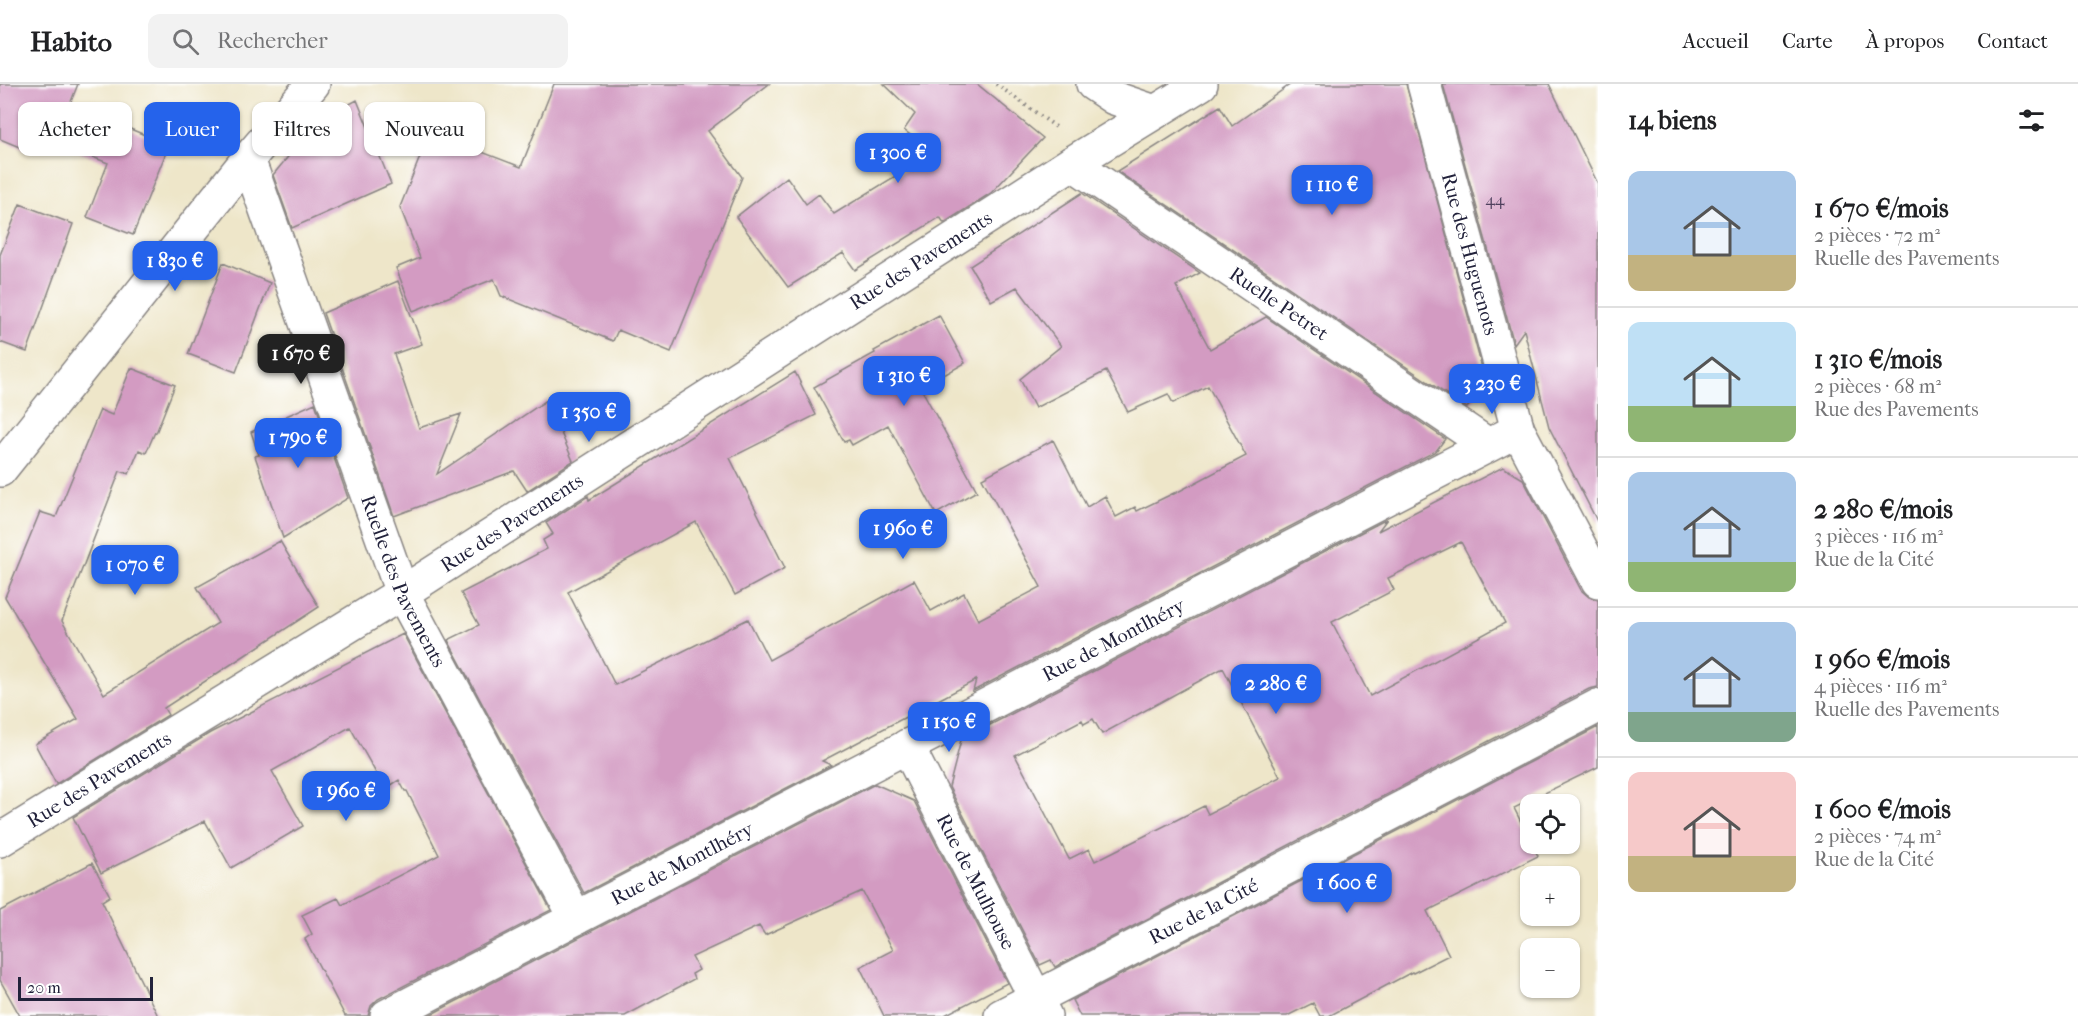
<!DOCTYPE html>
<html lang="fr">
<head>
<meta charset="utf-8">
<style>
  body { margin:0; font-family:"IM FELL French Canon",serif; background:#f2f2f2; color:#202124; height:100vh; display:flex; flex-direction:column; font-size:22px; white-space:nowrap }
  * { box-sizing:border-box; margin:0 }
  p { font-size:20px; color:#757577 }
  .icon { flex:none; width:33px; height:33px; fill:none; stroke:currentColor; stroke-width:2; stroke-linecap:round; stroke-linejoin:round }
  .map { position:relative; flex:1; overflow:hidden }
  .drawer { display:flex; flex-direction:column; background:#fff; width:480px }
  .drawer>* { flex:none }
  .guide { position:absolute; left:18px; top:18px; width:570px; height:54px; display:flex; gap:12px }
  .buttons { position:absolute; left:1520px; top:710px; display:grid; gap:12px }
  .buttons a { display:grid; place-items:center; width:60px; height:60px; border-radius:12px; background:#fff; box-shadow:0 2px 4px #0004; font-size:30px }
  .scale { position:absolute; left:18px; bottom:15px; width:135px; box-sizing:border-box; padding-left:6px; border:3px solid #22223b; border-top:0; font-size:16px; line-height:21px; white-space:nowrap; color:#22223b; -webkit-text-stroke:4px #fff; paint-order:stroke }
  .price { position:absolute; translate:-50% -51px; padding:0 14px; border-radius:12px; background:#2563eb; color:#fff; font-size:20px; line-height:39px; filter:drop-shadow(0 2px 3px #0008) }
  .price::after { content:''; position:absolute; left:50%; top:36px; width:18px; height:14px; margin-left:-9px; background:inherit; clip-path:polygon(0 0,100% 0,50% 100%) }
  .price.active { background:#222; color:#fff }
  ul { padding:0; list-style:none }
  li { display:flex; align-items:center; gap:18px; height:150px; padding:0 30px }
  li+li { border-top:2px solid #e0e0e0 }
  li span { display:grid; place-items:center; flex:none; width:168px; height:120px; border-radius:12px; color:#555 }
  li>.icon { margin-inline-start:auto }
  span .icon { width:72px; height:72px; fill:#fffc; stroke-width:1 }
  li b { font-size:26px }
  h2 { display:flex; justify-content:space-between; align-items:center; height:72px; padding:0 30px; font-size:26px }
  .chip { padding:0 21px; border-radius:12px; background:#fff; box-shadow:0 2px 4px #0004; font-size:21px; line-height:54px }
  .chip.active { background:#2563eb; color:#fff }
  header { display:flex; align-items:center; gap:36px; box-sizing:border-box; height:84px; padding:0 30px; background:#fff; border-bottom:2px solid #e0e0e0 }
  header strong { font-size:28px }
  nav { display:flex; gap:33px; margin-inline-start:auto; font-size:21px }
  .search { width:420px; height:54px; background:#f2f2f2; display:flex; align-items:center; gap:15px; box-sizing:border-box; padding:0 21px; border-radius:12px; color:#757577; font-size:22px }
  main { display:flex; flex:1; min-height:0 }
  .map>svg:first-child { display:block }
</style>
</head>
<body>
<header>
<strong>Habito</strong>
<div class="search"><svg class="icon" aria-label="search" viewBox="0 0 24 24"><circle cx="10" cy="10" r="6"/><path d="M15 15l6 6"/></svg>Rechercher</div>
<nav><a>Accueil</a><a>Carte</a><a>À propos</a><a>Contact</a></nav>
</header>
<main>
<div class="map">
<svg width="1598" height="932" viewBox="0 0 1598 932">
  <rect width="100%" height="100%" fill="#fff"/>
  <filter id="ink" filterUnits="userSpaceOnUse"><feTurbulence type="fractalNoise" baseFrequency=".0167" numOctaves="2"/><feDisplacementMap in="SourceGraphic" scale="12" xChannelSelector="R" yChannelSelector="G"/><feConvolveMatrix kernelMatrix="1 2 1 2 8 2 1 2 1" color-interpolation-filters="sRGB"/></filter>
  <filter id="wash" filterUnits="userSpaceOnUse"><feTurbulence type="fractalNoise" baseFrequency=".008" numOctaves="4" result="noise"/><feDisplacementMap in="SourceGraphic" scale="24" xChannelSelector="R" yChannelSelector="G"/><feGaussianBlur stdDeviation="1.35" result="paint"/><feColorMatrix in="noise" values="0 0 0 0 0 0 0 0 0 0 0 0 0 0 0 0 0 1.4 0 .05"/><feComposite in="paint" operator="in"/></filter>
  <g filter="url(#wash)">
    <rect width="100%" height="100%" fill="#eee6c9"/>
    <g id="blocks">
      <path fill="#d39bc2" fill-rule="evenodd" d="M0,0h78l-8,20 99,41 -36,90 -46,-18 21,-54 -73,-28 -6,16 -29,-12z
        M554,0h215l-61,47 34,46 -71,175 -53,-22 -5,11 -112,-45 -7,-17 -81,32 -17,-43 24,-10 -20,-51 30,-75 91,35z
        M884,0h93l66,54 -52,55 -47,30 -4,-6 -85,53 -12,-17 -55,34 -52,-70 51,-40 19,27 13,-10 15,20 99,-61 -29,-23 11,-16z
        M1291,0h115l80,299 -19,25 -350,-237 103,-65 12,20z
        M1443,0h106l49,100v339l-49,-96 -25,-97 -10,14z
        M357,16l34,84 -99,44 -19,-53 41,-50 3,-7h7z
        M1082,109l118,80 -24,13 34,63 56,-32 179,122 -9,12 -463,240 3,-11 -154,81 9,4 -247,128 -136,-253 31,-15 -18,-32 86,-44 -4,-9 10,-6 -7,-11 42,-27 1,4 206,-128 21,43 -86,43 55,110 -50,27 -39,-73 -128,70 47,93 133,-66 21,41 145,-80 17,31 33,-18 14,27 63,-33 -59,-109 71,-38 34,67 18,-11 11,21 19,-10 2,4 37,-18v1l72,-38 -38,-70 -35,17 -5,-9 -40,18 -22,-41 -71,37 -15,-29 41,-33 -44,-59 -26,14 -21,-35z
        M20,120l53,20 -46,128 -27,-10v-87z
        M223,179l47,20 -34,89 -48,-18z
        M398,197l24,63 -28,10 25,74 42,-14 -24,60 110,-74 26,61 -46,30 -13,-20 -120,45 -71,-203z
        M939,231l26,48 -44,25 56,103 -41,23 -48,-89 -36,20 -3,-5 -5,2 -30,-55 61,-34 -1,-2z
        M131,284l44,17 -19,48 -1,-1 -9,21 -7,-3 -10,24 -9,-3 -58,150 42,73 114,-71 -21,-36 83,-46 39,66 -155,101 4,7 -112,69 -21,-40 43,-25 -73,-122 35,-85 16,5 44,-107 12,5z
        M315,319l33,95 -65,40 -28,-82 4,-1 -8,-23z
        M1503,383l20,12 58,111 8,7 9,3v87l-9,2 -534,278 -4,-7 -11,5 -91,-178 12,-47 426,-221 -9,12zM1461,458l44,81 -135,73 -38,-74 62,-32 -6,-12zM1223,584l57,109 -72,37 -4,-8 -109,55 -6,-12 -20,10 -54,-104 67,-35 2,4 9,-5 9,15z
        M403,550l148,276 -173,89 -7,7 -3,10h-23l-40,-77 7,-5 -10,-19 36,-17 4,7 97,-50 -32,-64h-2l-6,-11 -14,9 -35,-62 -78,44 31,55 -72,42 -26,-47 -104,52 -28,-56 137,-84z
        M1598,643v40l-84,41 24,48 -111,55 22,44 -36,18 -1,-1 -83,44h-9l-7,-13 -26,13h-207l-8,-16z
        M875,700l39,17 93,182 -64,33h-59l-24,-49 33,-17 -31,-59 -97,44 -6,-9 -67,31 7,13 -7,4 2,5 -69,37h-197z
        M92,779l18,33 -8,5 56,115h-138l-20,-36v-69z"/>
    </g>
  </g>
  <g filter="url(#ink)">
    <use href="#blocks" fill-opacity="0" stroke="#888482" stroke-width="1.5"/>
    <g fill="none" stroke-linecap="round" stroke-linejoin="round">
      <defs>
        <g id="minor">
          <path d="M1093,0l21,14 41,14"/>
          <path id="s1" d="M1424,0l94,346 80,151"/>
          <path id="s2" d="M248,75l154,434 174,325"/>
          <path id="s3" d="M1072,79l416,282"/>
          <path d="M0,386l248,-311 65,-75"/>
          <path id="s4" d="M907,662l138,270"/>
          <path id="s5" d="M0,756l402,-247 670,-430 129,-79"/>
          <path id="s6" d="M387,932l1131,-586"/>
          <path id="s7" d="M1001,932l597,-310"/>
        </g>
      </defs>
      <use href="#minor" stroke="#888482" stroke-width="36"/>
      <path stroke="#888482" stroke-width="4" stroke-dasharray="1.5 4.5" stroke-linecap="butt" d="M996,0l60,43"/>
      <use href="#minor" stroke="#fff" stroke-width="33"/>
    </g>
  </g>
  <g text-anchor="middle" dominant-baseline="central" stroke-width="4.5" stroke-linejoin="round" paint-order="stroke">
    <g font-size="16" fill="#4e405d">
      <text x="1495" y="115">44</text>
    </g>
    <g font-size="20" fill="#22223b" stroke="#fff">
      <text stroke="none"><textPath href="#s1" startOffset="176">Rue des Huguenots</textPath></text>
      <text stroke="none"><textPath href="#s5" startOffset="1088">Rue des Pavements</textPath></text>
      <text stroke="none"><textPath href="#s3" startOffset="250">Ruelle Petret</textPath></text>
      <text stroke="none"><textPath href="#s5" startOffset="602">Rue des Pavements</textPath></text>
      <text stroke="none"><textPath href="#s2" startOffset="450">Ruelle des Pavements</textPath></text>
      <text stroke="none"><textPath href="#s6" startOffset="818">Rue de Montlhéry</textPath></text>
      <text stroke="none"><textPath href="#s5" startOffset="116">Rue des Pavements</textPath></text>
      <text stroke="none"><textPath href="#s6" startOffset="332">Rue de Montlhéry</textPath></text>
      <text stroke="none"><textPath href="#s4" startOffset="152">Rue de Mulhouse</textPath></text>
      <text stroke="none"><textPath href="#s7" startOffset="228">Rue de la Cité</textPath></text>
    </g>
  </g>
</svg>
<div class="buttons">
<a><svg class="icon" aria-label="locate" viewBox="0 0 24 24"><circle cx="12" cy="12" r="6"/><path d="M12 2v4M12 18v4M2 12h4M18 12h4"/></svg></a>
<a>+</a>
<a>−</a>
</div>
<div class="scale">20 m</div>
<b class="price" style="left:898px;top:100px">1 300 €</b>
<b class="price" style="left:1332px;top:132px">1 110 €</b>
<b class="price" style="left:175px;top:208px">1 830 €</b>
<b class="price active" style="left:301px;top:301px">1 670 €</b>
<b class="price" style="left:904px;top:323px">1 310 €</b>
<b class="price" style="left:1492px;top:331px">3 230 €</b>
<b class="price" style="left:589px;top:359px">1 350 €</b>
<b class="price" style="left:298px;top:385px">1 790 €</b>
<b class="price" style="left:903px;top:476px">1 960 €</b>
<b class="price" style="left:135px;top:512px">1 070 €</b>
<b class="price" style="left:1276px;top:631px">2 280 €</b>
<b class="price" style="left:949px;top:669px">1 150 €</b>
<b class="price" style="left:346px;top:738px">1 960 €</b>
<b class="price" style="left:1347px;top:830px">1 600 €</b>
<div class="guide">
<a class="chip">Acheter</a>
<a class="chip active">Louer</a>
<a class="chip">Filtres</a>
<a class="chip">Nouveau</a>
</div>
</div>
<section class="drawer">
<h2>14 biens<svg class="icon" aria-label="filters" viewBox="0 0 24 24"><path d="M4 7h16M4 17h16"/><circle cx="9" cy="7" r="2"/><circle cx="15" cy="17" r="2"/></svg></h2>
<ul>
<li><span style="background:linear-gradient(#a9c7e8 70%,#c2b280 0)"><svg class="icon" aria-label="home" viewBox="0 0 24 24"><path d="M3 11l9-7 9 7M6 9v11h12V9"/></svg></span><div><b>1 670 €/mois</b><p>2 pièces · 72 m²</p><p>Ruelle des Pavements</p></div></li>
<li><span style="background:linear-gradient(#bfe0f5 70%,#8fb573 0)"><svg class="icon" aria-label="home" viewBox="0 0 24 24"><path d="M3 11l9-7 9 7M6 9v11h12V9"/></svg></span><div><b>1 310 €/mois</b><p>2 pièces · 68 m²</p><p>Rue des Pavements</p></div></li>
<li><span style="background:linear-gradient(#a9c7e8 75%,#8fb573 0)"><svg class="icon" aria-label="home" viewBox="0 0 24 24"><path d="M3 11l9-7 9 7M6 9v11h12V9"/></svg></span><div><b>2 280 €/mois</b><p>3 pièces · 116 m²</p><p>Rue de la Cité</p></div></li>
<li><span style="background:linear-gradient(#a9c7e8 75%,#7fa58c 0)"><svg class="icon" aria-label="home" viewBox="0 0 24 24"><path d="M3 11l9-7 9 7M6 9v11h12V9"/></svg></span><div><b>1 960 €/mois</b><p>4 pièces · 116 m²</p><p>Ruelle des Pavements</p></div></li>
<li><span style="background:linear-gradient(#f6c9c9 70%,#c2b280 0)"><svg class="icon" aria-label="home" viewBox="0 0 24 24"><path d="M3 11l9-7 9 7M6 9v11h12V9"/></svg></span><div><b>1 600 €/mois</b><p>2 pièces · 74 m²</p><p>Rue de la Cité</p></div></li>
</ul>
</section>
</main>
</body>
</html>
